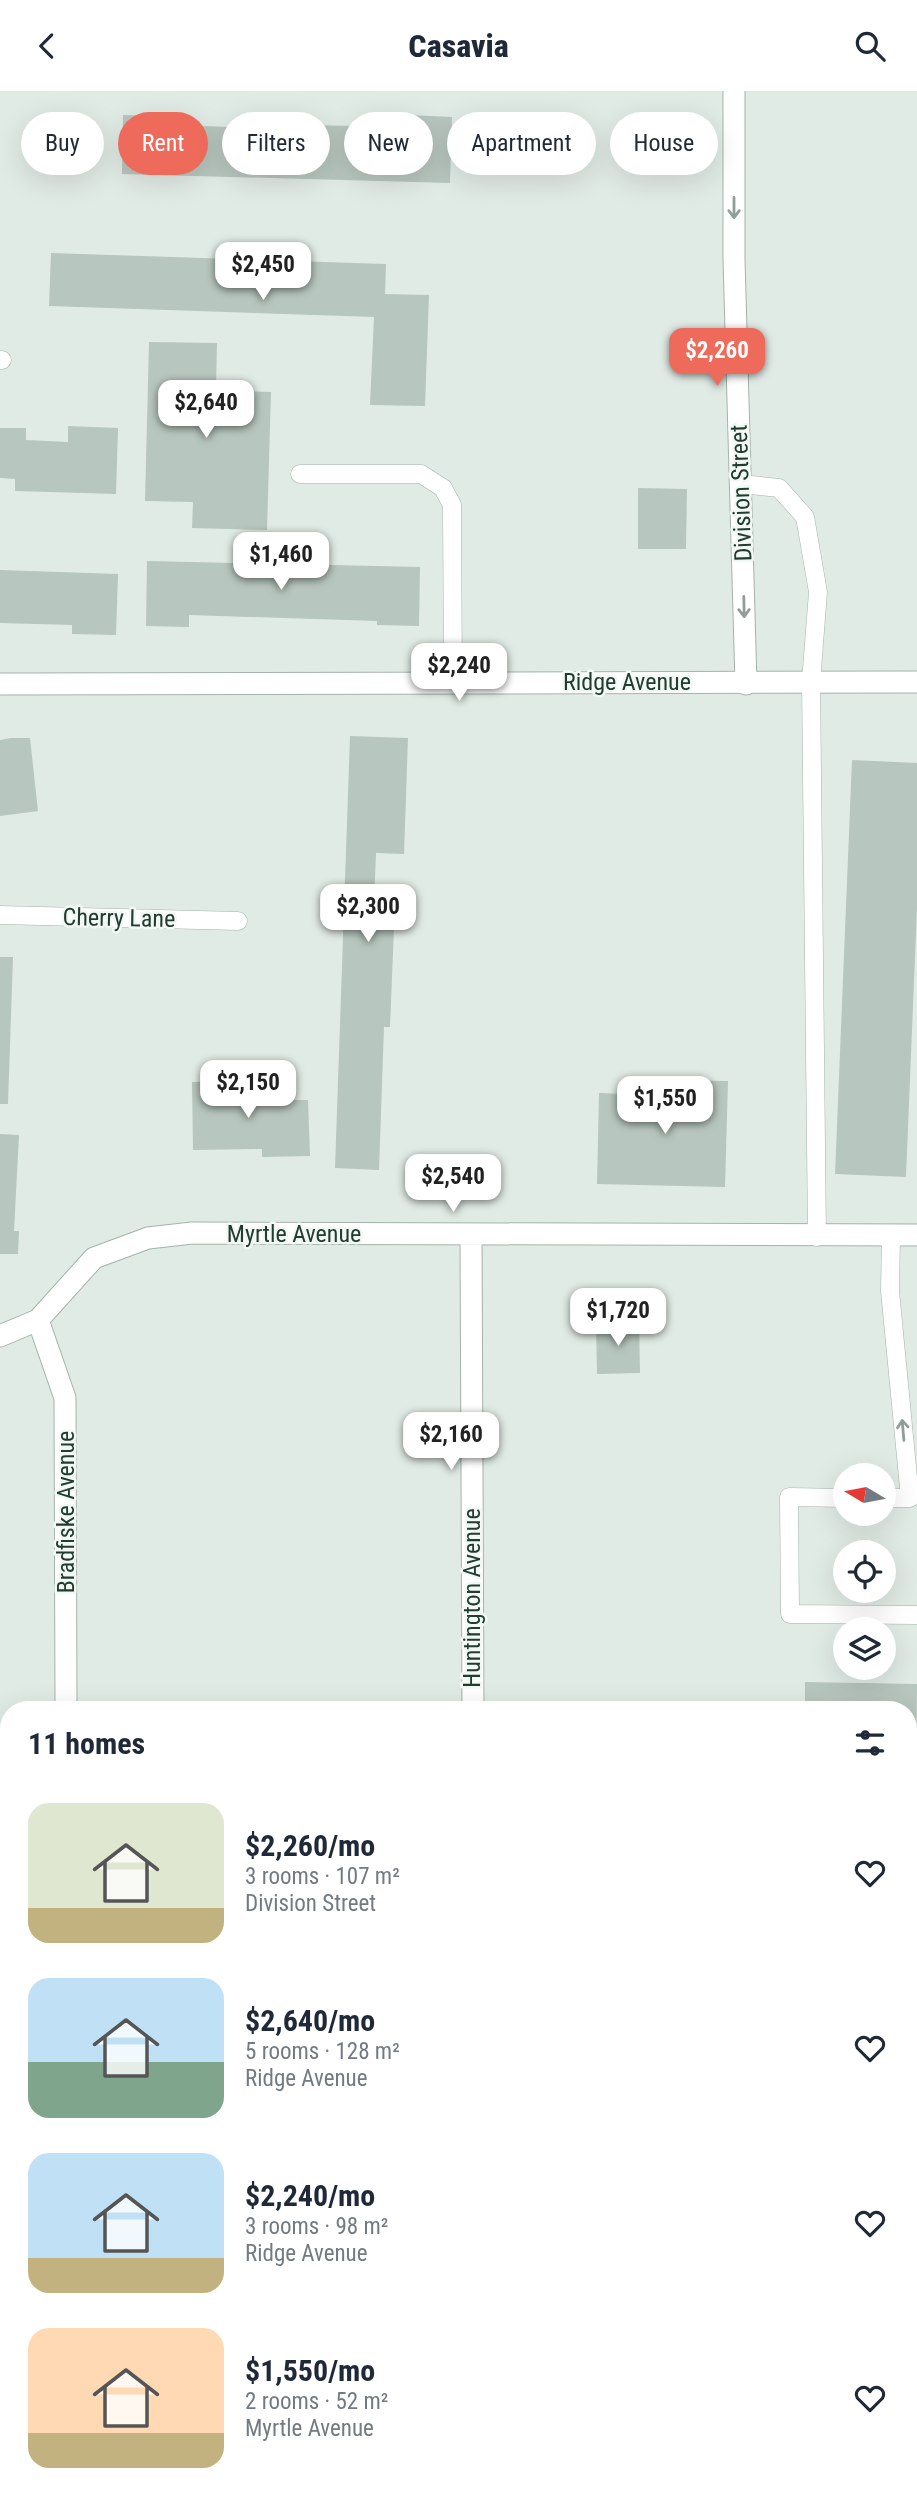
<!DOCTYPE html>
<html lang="en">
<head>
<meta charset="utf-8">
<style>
  body { margin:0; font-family:"Roboto Condensed",sans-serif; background:#f2f2f3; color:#1f2937; height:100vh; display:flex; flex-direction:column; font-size:26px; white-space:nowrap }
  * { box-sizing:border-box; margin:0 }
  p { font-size:23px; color:#747a83 }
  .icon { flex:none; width:38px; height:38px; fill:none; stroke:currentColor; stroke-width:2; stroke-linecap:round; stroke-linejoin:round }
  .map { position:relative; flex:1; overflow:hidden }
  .drawer { position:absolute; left:0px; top:1610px; width:917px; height:800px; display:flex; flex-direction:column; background:#fff; border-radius:28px 28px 0 0; box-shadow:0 7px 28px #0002 }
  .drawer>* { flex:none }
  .guide { position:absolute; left:21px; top:21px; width:875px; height:63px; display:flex; gap:14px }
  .needle { width:46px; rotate:280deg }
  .controls { position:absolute; left:833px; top:1372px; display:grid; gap:14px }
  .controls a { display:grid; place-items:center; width:63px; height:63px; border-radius:50%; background:#fff; box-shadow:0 7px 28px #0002; font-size:35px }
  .price { position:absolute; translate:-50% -60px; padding:0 16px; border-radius:14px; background:#fff; color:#222; font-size:23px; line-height:46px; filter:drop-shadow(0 2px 4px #0008) }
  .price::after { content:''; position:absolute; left:50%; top:42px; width:21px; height:16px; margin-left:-10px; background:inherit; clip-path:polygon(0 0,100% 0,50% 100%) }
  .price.current { background:#ee6b5c; color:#fff }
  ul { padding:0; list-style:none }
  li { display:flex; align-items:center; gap:21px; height:175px; padding:0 28px }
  li span { display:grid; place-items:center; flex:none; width:196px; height:140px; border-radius:21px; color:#555 }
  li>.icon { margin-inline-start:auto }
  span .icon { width:84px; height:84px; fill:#fffc; stroke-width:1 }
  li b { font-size:30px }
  h2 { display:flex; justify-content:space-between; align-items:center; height:84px; padding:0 28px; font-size:30px }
  .chip { padding:0 24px; border-radius:32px; background:#fff; box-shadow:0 7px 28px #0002; font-size:24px; line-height:63px }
  .chip.current { background:#ee6b5c; color:#fff }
  header { display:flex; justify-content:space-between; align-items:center; height:91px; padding:0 28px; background:#fff; font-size:32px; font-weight:800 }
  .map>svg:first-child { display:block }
</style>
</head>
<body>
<header><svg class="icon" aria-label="back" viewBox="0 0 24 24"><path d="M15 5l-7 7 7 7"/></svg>Casavia<svg class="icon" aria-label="search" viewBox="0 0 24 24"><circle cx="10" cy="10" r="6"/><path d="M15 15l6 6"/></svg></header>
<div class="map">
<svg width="917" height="2409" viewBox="0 0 917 2409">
  <rect width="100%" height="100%" fill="#e1ebe5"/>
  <path fill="#b7c6be" d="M123,24l45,1v9l98,3v-13l41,2v8l101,2v-12l44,2 -2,66 -328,-9z
    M51,162l335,11 -1,30 44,1 -4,111 -55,-1 4,-88 -325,-11z
    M149,251l68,1 -1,47 55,2 -4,138 -75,-2 1,-26 -48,-1z
    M68,335l50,2 -2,66 -101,-3v-12l-15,-1v-50h26v12l42,2z
    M638,397l49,1 -1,60h-48z
    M147,470l273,6 -1,59 -42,-1v-4l-188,-6v12l-43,-1z
    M0,479l118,4 -2,61 -44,-1v-9l-72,-2z
    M350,645l58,2 -4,116 -28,-1 -2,49 21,1 -5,124h-6l-5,143 -44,-2z
    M11,647h19l8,73 -38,5v-76z
    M852,669l65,3v145l-11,269 -71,-3z
    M0,866h13l-5,147h-8z
    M264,989v20h44l2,56 -48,1v-8l-69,1 -1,-68z
    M653,989l75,1 -3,106 -128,-3 2,-91 53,2z
    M0,1043l19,1 -5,96h5l-1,23h-18z
    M639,1231l1,51 -43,1 -1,-51z
    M805,1591l112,2 -2,164h-7v-138h-103z"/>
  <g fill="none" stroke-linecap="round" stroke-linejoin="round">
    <defs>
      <path id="service" d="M0,269h2
        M300,383h121l22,14 9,17 1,177
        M741,393l38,4 26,29 13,75 -7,90 6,555
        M0,824l238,6
        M845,1407l-56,-1 1,117 127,1
        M884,1407h26l-20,-207 1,-55
        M289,2401l1,8
        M596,2401v8"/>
      <path id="minor" d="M734,0v168l12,425
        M471,1144l2,475
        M38,1229l27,78 1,312
        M0,1245l38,-16 56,-62 54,-20 44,-5 725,2
        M0,1824h9
        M908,1825l9,-1
        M66,2409v-8"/>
      <path id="tertiary" d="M0,593l917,-2"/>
      <path id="primary" d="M908,2248l9,-2
        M908,2311l9,-2
        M367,2409l29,-8"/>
    </defs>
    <use href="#service" stroke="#a4b3ab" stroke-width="19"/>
    <use href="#minor" stroke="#a4b3ab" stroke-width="23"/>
    <use href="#tertiary" stroke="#a4b3ab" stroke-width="23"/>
    <use href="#primary" stroke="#c1c8c5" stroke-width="23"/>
    <use href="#service" stroke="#fff" stroke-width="18"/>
    <use href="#minor" stroke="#fff" stroke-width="21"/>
    <use href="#tertiary" stroke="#fff" stroke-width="21"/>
    <use href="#primary" stroke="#67a089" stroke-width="21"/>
  </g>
  <defs><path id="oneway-shaft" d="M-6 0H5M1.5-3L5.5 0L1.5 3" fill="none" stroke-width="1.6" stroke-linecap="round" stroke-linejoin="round" transform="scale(1.75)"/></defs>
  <g stroke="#909e98">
    <use href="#oneway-shaft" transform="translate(734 117) rotate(90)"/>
    <use href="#oneway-shaft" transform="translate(744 516) rotate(89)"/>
    <use href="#oneway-shaft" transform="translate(903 1339) rotate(-95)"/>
  </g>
  <g text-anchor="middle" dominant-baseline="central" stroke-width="5" stroke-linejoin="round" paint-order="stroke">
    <g font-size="24" fill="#223c31" stroke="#f2f8f4">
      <text transform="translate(741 402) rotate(-92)">Division Street</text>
      <text x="627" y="591">Ridge Avenue</text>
      <text transform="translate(119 827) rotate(1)">Cherry Lane</text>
      <text x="294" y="1143">Myrtle Avenue</text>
      <text transform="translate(66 1421) rotate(-90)">Bradfiske Avenue</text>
      <text transform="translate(472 1507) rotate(-90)">Huntington Avenue</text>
    </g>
  </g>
</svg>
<div class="controls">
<a><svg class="needle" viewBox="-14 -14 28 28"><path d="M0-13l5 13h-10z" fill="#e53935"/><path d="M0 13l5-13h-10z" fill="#747a83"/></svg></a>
<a><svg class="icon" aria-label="locate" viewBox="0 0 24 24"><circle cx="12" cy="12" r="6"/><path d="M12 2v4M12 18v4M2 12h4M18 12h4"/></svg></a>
<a><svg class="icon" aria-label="layers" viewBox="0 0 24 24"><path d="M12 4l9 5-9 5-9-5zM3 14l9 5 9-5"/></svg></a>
</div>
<b class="price" style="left:263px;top:211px">$2,450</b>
<b class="price current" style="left:717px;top:297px">$2,260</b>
<b class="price" style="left:206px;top:349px">$2,640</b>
<b class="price" style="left:281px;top:501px">$1,460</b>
<b class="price" style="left:459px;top:612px">$2,240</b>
<b class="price" style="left:368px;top:853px">$2,300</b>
<b class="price" style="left:248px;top:1029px">$2,150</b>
<b class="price" style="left:665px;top:1045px">$1,550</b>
<b class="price" style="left:453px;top:1123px">$2,540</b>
<b class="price" style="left:618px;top:1257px">$1,720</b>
<b class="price" style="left:451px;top:1381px">$2,160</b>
<div class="guide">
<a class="chip">Buy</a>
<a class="chip current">Rent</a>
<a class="chip">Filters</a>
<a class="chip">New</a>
<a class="chip">Apartment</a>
<a class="chip">House</a>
</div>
<section class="drawer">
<h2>11 homes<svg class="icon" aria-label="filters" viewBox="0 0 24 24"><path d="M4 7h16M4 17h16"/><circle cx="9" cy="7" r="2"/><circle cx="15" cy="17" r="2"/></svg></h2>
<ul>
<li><span style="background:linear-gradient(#dfe7d0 75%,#c2b280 0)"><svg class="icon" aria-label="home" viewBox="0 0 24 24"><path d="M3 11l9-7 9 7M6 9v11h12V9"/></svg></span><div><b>$2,260/mo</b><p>3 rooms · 107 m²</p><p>Division Street</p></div><svg class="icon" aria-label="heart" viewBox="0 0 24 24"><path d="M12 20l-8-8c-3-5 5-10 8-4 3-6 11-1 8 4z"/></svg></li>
<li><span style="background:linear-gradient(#bfe0f5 60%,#7fa58c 0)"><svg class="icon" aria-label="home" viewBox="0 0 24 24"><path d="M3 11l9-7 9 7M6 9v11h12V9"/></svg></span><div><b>$2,640/mo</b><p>5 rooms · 128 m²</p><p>Ridge Avenue</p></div><svg class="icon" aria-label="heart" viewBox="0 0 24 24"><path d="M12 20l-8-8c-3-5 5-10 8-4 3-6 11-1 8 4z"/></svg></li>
<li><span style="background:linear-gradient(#bfe0f5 75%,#c2b280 0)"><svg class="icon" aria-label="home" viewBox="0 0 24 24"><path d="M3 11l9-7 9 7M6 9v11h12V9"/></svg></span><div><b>$2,240/mo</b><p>3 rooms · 98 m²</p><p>Ridge Avenue</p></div><svg class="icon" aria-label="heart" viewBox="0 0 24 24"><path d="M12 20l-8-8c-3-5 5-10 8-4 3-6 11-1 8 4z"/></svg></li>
<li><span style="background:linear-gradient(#ffd9b3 75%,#c2b280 0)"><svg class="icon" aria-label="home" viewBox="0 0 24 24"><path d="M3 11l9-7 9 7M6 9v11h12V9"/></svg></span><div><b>$1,550/mo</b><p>2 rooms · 52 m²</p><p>Myrtle Avenue</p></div><svg class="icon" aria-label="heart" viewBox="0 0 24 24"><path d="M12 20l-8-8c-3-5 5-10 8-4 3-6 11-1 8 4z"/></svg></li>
</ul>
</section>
</div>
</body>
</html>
